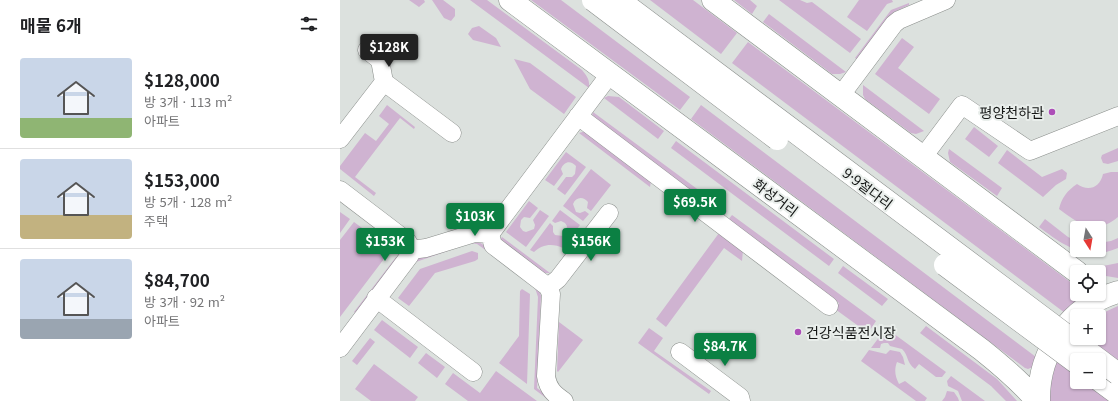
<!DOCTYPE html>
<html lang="ko">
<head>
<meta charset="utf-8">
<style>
  body { margin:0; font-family:Georgia,"Noto Sans KR",serif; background:#f6f6f6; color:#202124; height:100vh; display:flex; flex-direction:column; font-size:15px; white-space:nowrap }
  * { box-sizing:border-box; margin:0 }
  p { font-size:13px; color:#757577 }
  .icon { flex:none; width:22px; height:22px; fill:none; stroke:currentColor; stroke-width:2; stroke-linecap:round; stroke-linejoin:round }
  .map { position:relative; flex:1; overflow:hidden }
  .panel { display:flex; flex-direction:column; background:#fff; width:340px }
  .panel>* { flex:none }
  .needle { width:26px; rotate:169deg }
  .buttons { position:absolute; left:730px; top:221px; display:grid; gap:8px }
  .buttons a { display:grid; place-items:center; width:36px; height:36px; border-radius:4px; background:#fff; box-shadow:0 1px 3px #0004; font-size:20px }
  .price { position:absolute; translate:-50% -34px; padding:0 9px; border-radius:4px; background:#0b8043; color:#fff; font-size:13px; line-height:26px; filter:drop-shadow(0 1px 2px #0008) }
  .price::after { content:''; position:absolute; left:50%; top:24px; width:12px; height:9px; margin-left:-6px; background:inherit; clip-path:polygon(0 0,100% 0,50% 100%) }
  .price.selected { background:#222; color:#fff }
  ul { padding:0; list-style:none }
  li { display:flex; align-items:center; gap:12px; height:100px; padding:0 20px }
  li+li { border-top:1px solid #e0e0e0 }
  li span { display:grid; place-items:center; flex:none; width:112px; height:80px; border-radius:4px; color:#555 }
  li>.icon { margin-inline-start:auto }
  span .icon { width:48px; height:48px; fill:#fffc; stroke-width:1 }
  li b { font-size:17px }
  h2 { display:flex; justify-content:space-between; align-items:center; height:48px; padding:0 20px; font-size:17px }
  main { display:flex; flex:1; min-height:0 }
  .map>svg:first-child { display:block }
</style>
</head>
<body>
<main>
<section class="panel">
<h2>매물 6개<svg class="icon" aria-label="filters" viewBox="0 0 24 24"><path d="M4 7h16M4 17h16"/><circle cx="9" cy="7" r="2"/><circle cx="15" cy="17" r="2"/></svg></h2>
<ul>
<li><span style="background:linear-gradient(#c9d6e8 75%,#8fb573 0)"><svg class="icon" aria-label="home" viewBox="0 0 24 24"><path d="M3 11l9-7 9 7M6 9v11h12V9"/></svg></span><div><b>$128,000</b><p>방 3개 · 113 m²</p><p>아파트</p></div></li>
<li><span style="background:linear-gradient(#c9d6e8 70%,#c2b280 0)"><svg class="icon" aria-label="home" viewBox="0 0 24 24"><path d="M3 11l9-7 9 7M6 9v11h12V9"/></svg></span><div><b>$153,000</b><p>방 5개 · 128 m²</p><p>주택</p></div></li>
<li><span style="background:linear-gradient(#c9d6e8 75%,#9aa5b1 0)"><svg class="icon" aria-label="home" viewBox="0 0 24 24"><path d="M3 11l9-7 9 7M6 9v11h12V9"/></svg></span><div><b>$84,700</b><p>방 3개 · 92 m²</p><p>아파트</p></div></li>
</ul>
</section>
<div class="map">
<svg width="778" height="401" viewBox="0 0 778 401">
  <rect width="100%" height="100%" fill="#dce1de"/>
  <path fill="#cfb3d1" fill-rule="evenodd" d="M69,0h15l1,2 -6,5z
    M92,0h11l12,9v7l-4,5 -7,-3z
    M130,0h17l95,70c5,6 8,10 7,18z
    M191,0h30l129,97 -10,13z
    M310,0h43l44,33 -16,21z
    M394,0h16l7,6 -5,8z
    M439,0h21l7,3 5,-1 49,37 -11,14z
    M519,0h33l1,2 -6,2 -20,27 -20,-14z
    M569,3v2l-15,7 -36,48 -3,-2 36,-48z
    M429,14l77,58 -6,2h-8l-69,-52z
    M139,26l17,12 5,9 -28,-7 -5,-6 4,-6z
    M562,38l12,9 -16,21 42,31 -11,15 -54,-40z
    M408,42l329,245v7h8l1,1 -21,18 -333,-250z
    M174,59l16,4 46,34 -12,17 -34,-25z
    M523,85l61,46 -8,3 -5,-1 -46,-34 -2,-4z
    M268,96l11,1 45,34 -6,8 -54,-41z
    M47,105l28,22 -1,2 -14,-11 -45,59 21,16 -2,3 -34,-27v-3l25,-33 11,8 13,-17 -10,-8z
    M361,105l335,252 -3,10 -5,2 -3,-1 -334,-249z
    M253,112l134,99 -4,6 -131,-101z
    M634,127l24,19 -9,11 -24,-18z
    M246,131l65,50 -1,6 -71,-54z
    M336,141l158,118 -5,7 -158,-118z
    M778,148v13l-10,3 -5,-1 -2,-5 1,-3z
    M609,149l53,39 -5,8 -47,-34 -2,-9z
    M667,150l35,27 20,-8 5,4 -1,6 -10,6 -13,12 -45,-34z
    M226,152l20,15 -21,28 -8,-6 9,-12h6l3,-3 1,-8c-5,-6 -12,-5 -15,3l2,5 -9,12 -9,-6z
    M251,169l20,16 -20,26 -4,-3 1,-6c-5,-6 -12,-5 -15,2l3,8 4,1 5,-2 4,3 -6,7 -20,-15z
    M771,172h7v45c-23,19 -39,7 -59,-8 3,-12 8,-18 18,-25 11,8 23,4 26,-10z
    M189,201l9,7 -8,10 -6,-1 -3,3 -1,7 3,4 3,1 8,-3 1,-4 -2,-5 7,-10 9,6 -23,31 -20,-15z
    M220,210l20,15 -17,23c-10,-5 -21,-4 -29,4l-4,-2 20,-27 3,3v6l2,3 8,1 3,-3 1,-7 -2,-3 -4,-2 -6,2 -3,-2z
    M0,212l10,7 -10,14z
    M392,215l144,106 -8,12 -33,-24 4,-6 -111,-83z
    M705,219l23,18 9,4v9h22v-7l12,-2 7,-3v10c-32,14 -55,-3 -79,-21z
    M14,222l35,26 1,3 -50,66v-77z
    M379,233l24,17 -1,11 -18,-13 -58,79 -10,-8z
    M162,237l48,36h-6l-45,-32z
    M130,241c7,0 13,1 16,8h-2l-7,-5 -6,-1 -58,20 -2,-2z
    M132,251l6,2v6l-3,2 -40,12 -26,33 -11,-8 22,-29z
    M56,257l2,1 -42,56 -2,-2z
    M778,263v15l-12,-2 -7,-4v-3l4,-3z
    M503,266l45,33 -6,7 -44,-33z
    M195,288l4,1 2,7 -4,92 18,13h-5l-16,-12 4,-92z
    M182,289l8,5 -3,90 -28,-21 20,-27 1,-45z
    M778,306v95h-69c2,-16 3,-34 12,-48 3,-6 11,-11 16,-15h22v-22h-3zM737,360h22v22h-22z
    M42,320l36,27 -8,11 -36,-28z
    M219,322l24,18 -25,32 -1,-1z
    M586,326l71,53 20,22h-11l-15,-15 -71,-53z
    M309,328l14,10 -9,13 57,40 -2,3 -71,-51z
    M546,328l60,44 -4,5h-6l-17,-13 -4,5c-9,-7 -6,-13 -13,-20l-12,-3 -2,-3h-4l-3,1 -1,4h-9z
    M30,338l5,4 -18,23 -5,-4z
    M529,350l17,4 4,-4 10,2 3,5 2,8 -8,-3c-3,8 -2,14 2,22l6,-3 22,17 -2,3h-9l-55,-40z
    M86,353l19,14 -8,11 -19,-15z
    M34,364l44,33 -3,4h-44l-16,-12z
    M156,371l41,30h-69l-23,-17 8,-11 27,20z
    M611,376l34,25h-23l-4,-10 -10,-5 -1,-5z
    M607,391l7,1 4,6 1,3h-17l3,-4z"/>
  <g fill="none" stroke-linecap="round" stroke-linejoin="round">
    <defs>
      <path id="minor" d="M27,50l13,10 4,22
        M501,95l53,-71 5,-4 47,-20
        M238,116l251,190
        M0,139l44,-57 68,51
        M583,157l39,-52 68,46 88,-35
        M0,190l67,51 3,5v9l-70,93
        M71,250l15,-2 49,-15 15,1
        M208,287l10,-8 51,-66
        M36,298l97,74
        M340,352l60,45 1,4
        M224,401c-10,-7 -16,-12 -18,-25l5,-82 -3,-7 -55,-42 -3,-11 120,-160"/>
      <path id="major" d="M170,0l472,350c20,16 38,31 55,51
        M373,0l364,272
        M699,401c-1,-50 31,-95 79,-109"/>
      <path id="highway" d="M759,380l19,14"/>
    </defs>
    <use href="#minor" stroke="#8a8e8b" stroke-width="19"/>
    <use href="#major" stroke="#8a8e8b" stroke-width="23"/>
    <use href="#highway" stroke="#8a8e8b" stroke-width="23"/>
    <use href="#minor" stroke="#fff" stroke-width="18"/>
    <use href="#major" stroke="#fff" stroke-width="22"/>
    <use href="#highway" stroke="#fff" stroke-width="22"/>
    <defs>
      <path id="highway-bridge" d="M253,0l184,139
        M279,0l499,374
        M605,265l132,98"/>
    </defs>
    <use href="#highway-bridge" stroke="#8a8e8b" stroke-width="23" stroke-linecap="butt"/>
    <use href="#highway-bridge" stroke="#fff" stroke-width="22"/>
  </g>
  <g fill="#ad4eb8" stroke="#e9eeeb" stroke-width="1.5">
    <circle cx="712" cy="112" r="4"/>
    <circle cx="458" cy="332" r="4"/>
  </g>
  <g text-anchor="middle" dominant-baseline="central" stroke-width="4" stroke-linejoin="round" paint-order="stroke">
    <g font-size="14" fill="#141615" stroke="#e9eeeb" text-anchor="end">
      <text x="704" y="112">평양천하관</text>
      <text x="466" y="332" text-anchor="start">건강식품전시장</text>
    </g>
    <g font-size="14" fill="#141615" stroke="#e9eeeb">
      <text transform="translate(528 188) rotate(37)">9·9절다리</text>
      <text transform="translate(436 197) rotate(37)">화성거리</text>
    </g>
  </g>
</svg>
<div class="buttons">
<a><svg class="needle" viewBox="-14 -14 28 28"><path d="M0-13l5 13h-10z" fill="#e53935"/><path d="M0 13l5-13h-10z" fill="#757577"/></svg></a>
<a><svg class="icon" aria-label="locate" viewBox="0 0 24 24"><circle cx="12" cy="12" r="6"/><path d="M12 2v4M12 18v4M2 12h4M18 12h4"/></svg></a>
<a>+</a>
<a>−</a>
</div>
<b class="price selected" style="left:49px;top:68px">$128K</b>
<b class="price" style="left:355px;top:223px">$69.5K</b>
<b class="price" style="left:135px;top:237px">$103K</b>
<b class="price" style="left:45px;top:262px">$153K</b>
<b class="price" style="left:251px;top:262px">$156K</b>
<b class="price" style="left:385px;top:367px">$84.7K</b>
</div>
</main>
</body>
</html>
